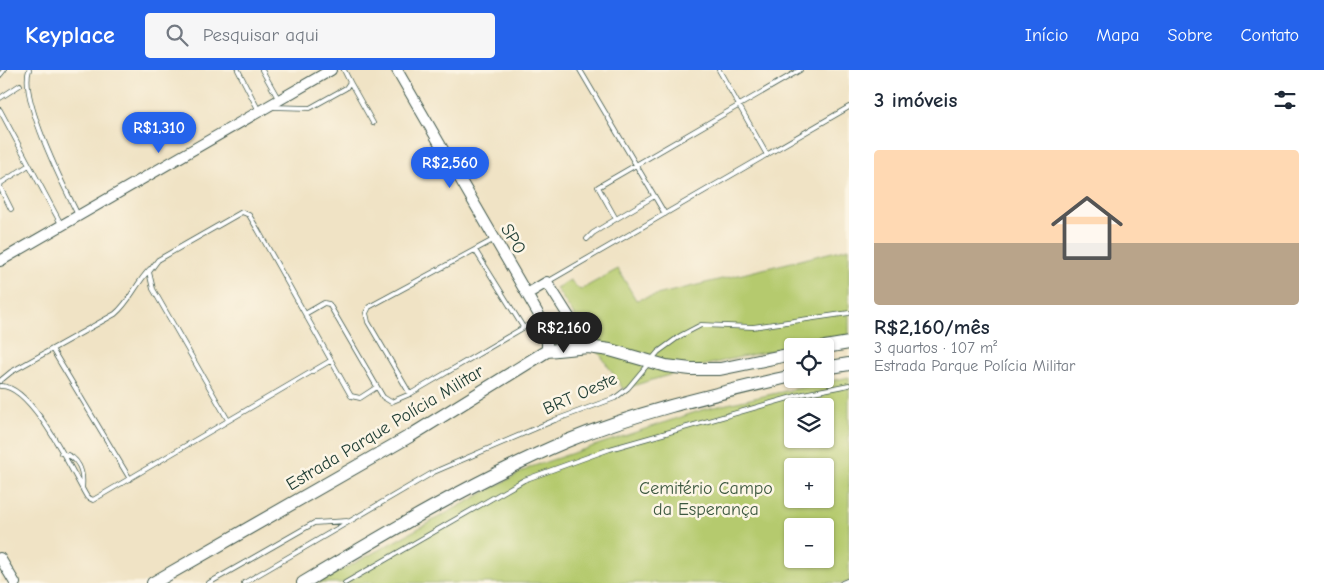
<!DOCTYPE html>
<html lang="pt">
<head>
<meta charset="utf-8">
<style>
  body { margin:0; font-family:"Comic Neue",sans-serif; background:#f6f6f7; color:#1f2937; height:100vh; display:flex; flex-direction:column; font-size:19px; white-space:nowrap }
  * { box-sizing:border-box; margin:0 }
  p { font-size:16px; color:#747a83 }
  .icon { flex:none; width:28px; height:28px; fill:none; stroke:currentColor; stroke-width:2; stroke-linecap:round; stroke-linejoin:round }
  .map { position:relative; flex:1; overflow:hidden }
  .side { display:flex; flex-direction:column; background:#fff; width:475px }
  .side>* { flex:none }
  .buttons { position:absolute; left:784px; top:268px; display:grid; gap:10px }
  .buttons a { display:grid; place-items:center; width:50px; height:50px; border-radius:5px; background:#fff; box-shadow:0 1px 4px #0004; font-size:25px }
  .price { position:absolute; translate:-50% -42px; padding:0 11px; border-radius:18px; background:#2563eb; color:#fff; font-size:16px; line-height:32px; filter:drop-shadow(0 1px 2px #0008) }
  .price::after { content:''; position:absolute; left:50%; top:30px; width:15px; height:11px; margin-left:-8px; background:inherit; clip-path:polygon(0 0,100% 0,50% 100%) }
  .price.on { background:#222; color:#fff }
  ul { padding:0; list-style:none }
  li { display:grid; align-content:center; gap:10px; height:265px; padding:0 25px }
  li span { display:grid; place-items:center; height:155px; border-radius:5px; color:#555 }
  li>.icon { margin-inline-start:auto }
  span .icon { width:90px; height:90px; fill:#fffc; stroke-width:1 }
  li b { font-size:21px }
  h2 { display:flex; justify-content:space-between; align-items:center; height:60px; padding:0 25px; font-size:21px }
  header { display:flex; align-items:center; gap:30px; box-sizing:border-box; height:70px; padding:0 25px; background:#2563eb; color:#fff }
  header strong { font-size:24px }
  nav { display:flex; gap:28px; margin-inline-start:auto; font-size:18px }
  .search { width:350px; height:45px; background:#f6f6f7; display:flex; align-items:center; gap:12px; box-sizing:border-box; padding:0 18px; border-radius:5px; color:#747a83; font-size:19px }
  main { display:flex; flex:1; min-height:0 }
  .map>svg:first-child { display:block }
</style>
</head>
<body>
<header>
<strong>Keyplace</strong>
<div class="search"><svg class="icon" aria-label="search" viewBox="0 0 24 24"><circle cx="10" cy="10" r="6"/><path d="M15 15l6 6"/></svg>Pesquisar aqui</div>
<nav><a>Início</a><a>Mapa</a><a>Sobre</a><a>Contato</a></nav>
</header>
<main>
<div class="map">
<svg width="849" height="513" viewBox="0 0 849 513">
  <rect width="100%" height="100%" fill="#fcf5e5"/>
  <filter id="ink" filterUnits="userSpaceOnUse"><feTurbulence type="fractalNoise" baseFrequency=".02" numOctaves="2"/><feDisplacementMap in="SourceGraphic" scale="10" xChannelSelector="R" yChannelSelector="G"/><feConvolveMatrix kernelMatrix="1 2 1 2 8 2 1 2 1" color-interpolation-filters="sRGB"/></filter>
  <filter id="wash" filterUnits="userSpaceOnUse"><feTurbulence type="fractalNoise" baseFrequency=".0096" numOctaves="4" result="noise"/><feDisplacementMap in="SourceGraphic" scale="20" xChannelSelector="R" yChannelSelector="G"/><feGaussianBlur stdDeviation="1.12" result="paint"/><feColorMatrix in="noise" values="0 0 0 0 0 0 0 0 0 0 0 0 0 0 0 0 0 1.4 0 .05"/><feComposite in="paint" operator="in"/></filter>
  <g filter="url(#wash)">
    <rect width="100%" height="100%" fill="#f0e3c5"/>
    <path fill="#b5ca6e" stroke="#6a8451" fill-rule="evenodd" d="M849,178v91c-78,9 -152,26 -226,50l-67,-101 14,-8 10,10 38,-21 18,31z
      M849,307v206h-531l213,-116 174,-58zM792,336h33v33h-33zM792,396h33v33h-33zM792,456h33v33h-33z"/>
  </g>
  <g filter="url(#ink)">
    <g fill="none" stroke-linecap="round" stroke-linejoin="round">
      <defs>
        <path id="service" d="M29,0c-10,28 35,117 49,145
          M238,0l21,41
          M262,0l17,30
          M580,0l85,144
          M719,0l48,85
          M0,5l4,-5
          M350,12l23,41
          M0,28l20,-13
          M271,37l39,1 36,-20 4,-6 -6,-12
          M0,40l61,114
          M653,127l-37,22 -18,-32 202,-117
          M11,139l-11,-22 1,-4 28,-18
          M587,169l6,-6 23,-14
          M475,180l48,77
          M549,211l300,-174
          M305,244l19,-11 5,1 54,93 8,5 19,-8 130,-76
          M52,279l78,130
          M0,311l11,-9 104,-58c15,-12 21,-31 35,-45
          M0,316c32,-2 72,86 87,111l6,3 237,-139
          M410,324l-42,-72 -2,-9 3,-6 124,-67
          M228,350l-75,-131 -4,-17 9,-12 84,-48 7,3 9,15 93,166 9,2 17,-11
          M61,383c18,3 23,19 21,35
          M209,513l105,-60 33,-2
          M244,513l190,-111 121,-52 60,-22 13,-10 30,-36 22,-16 21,-11 52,2 96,-14
          M345,513l179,-103 86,-31 193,-55 46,-9
          M842,513l7,-3"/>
        <path id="tertiary" d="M397,0l150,259v22
          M0,191l331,-191
          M527,224l20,-12 41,65
          M547,259l18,12 6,-1 8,-7
          M0,488l15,25"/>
        <path id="primary" d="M825,277l24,-4
          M825,298l24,-4
          M153,513l257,-147 137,-85 41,-4 22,3 56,16 25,3h29l72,-15
          M303,513c85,-51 172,-103 264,-142 73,-30 149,-47 225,-65"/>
      </defs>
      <use href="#service" stroke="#3e564a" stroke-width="5.5"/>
      <use href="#tertiary" stroke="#3e564a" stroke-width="12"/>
      <use href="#primary" stroke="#3e564a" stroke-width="14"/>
      <use href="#service" stroke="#fff" stroke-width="4"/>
      <use href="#tertiary" stroke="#fff" stroke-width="10"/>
      <use href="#primary" stroke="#fff" stroke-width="12"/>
    </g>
  </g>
  <g text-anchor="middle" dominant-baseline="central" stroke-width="5" stroke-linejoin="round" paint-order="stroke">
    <g font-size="18" fill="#1f3d34" stroke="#fcf5e5">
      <text transform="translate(513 169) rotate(59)">SPO</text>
      <text transform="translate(580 324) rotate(-24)">BRT Oeste</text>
      <text transform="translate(385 358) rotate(-31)">Estrada Parque Polícia Militar</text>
    </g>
    <g font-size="18" fill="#3d5940" stroke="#fcf5e5">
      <text x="706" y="418">Cemitério Campo<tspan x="706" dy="21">da Esperança</tspan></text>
    </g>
  </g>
</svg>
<div class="buttons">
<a><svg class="icon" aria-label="locate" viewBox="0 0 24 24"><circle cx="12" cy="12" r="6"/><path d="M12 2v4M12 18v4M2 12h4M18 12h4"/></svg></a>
<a><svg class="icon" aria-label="layers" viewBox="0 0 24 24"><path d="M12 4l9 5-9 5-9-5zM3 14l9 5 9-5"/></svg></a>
<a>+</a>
<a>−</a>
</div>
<b class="price" style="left:159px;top:84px">R$1,310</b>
<b class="price" style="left:450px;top:119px">R$2,560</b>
<b class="price on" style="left:564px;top:284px">R$2,160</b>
</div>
<section class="side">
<h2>3 imóveis<svg class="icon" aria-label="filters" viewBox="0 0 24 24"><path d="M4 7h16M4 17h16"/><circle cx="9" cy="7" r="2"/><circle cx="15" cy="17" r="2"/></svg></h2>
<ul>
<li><span style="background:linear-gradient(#ffd9b3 60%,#b9a48a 0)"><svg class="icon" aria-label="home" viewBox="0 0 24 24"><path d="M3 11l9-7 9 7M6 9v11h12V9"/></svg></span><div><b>R$2,160/mês</b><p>3 quartos · 107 m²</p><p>Estrada Parque Polícia Militar</p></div></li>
</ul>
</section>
</main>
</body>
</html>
